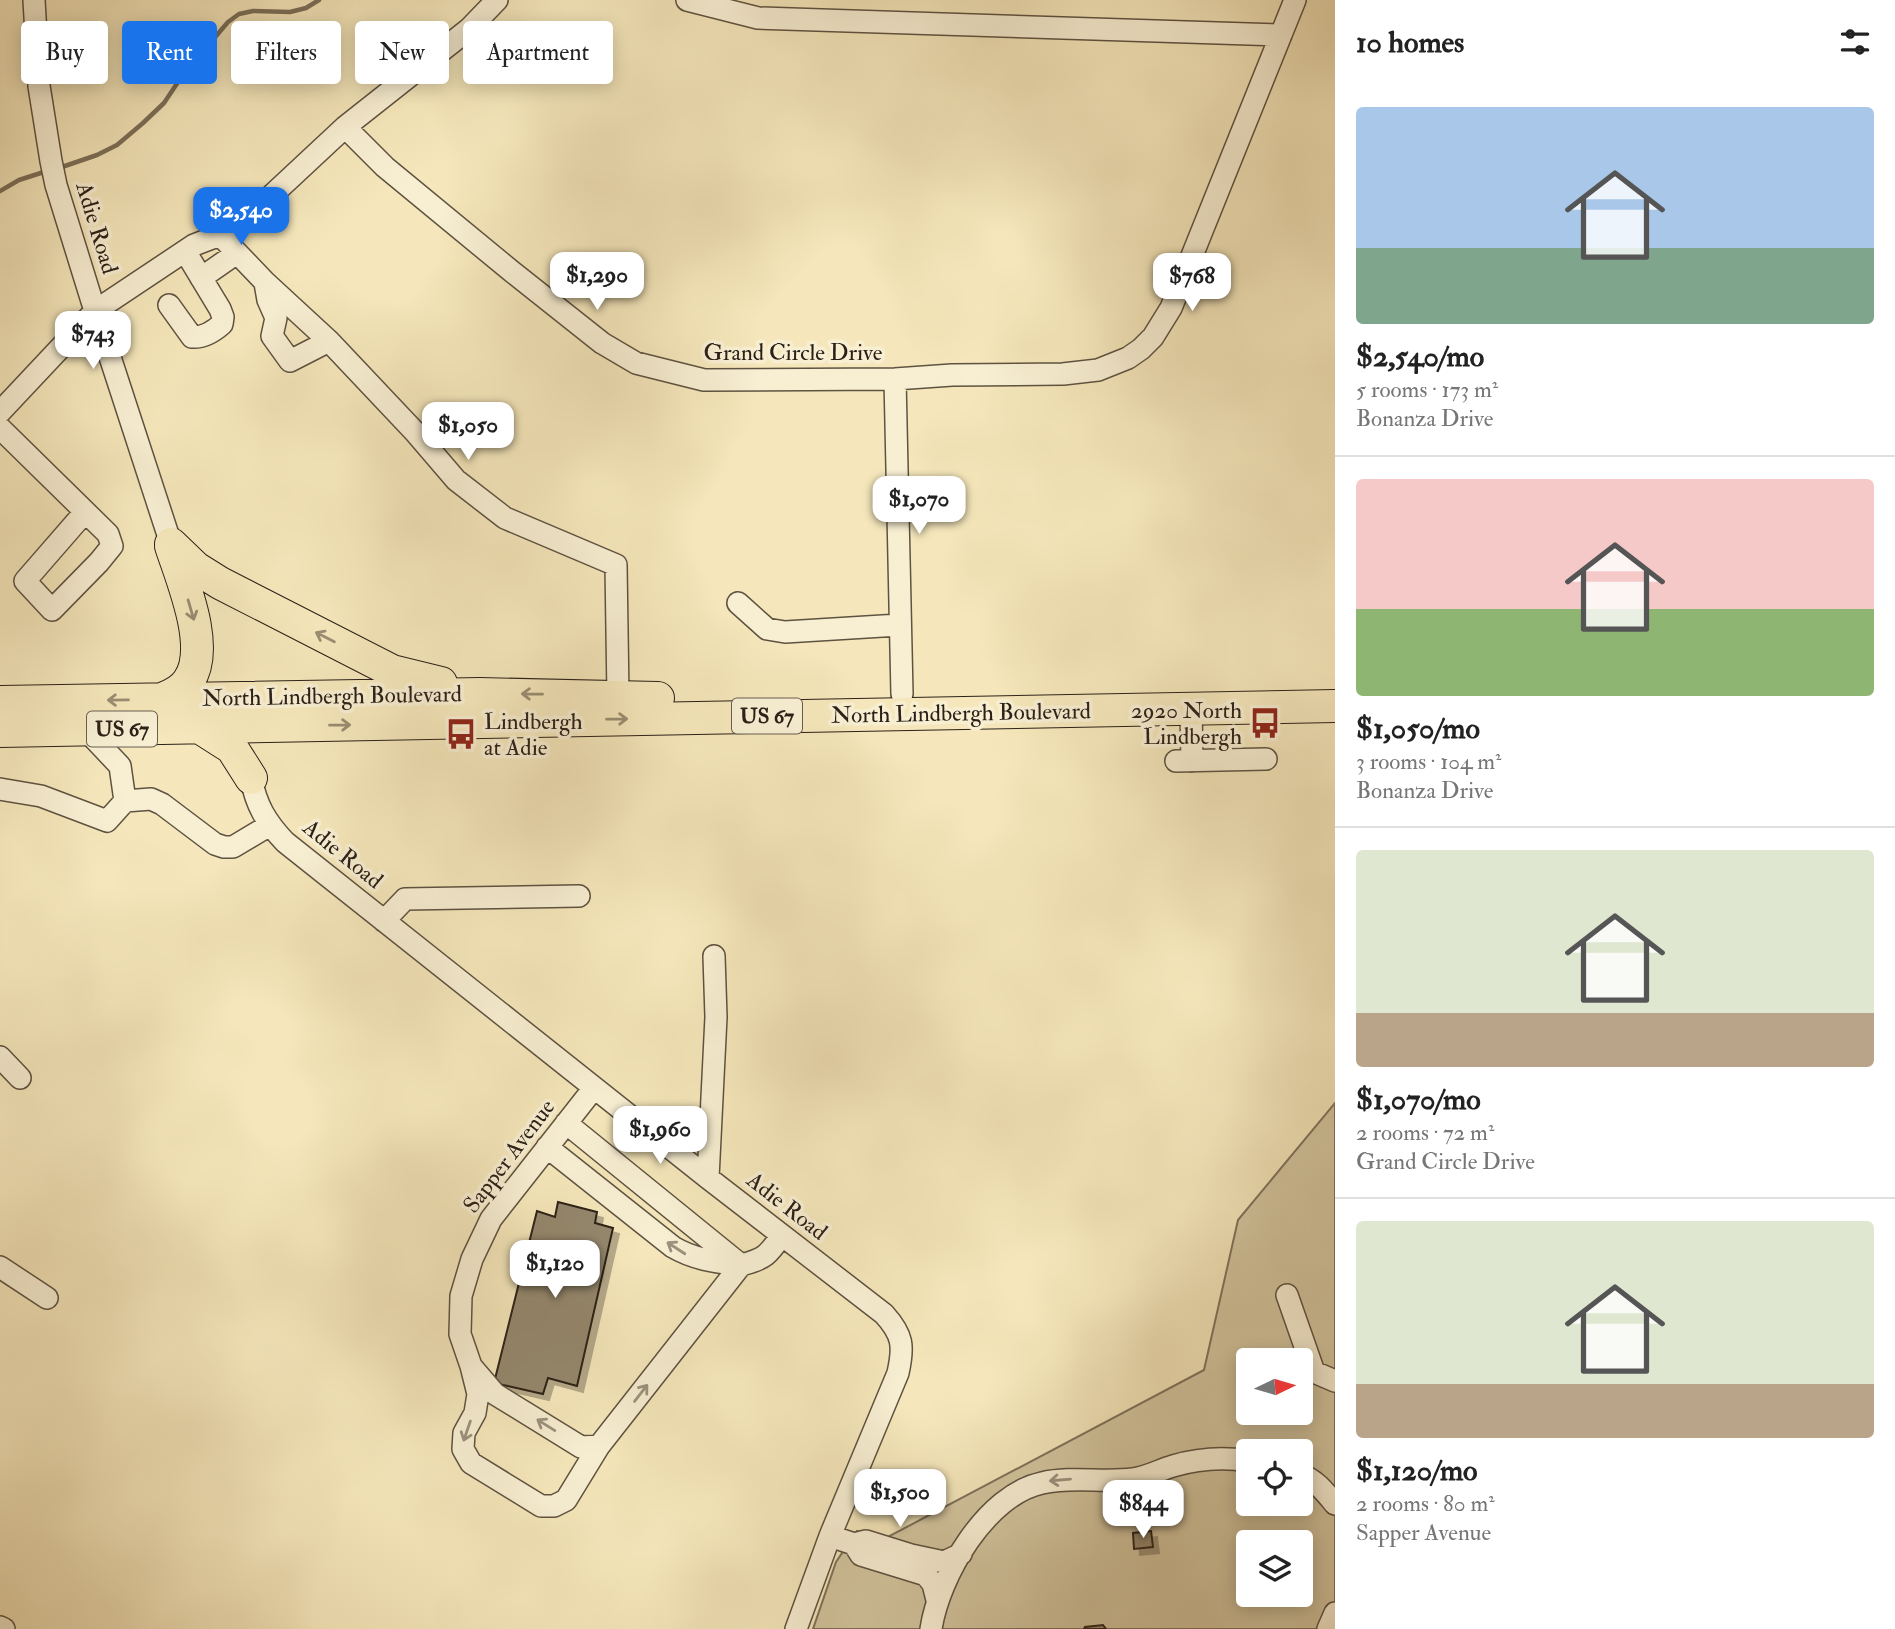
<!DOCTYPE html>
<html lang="en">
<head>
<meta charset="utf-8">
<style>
  body { margin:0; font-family:"IM FELL Double Pica",serif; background:#f6f6f6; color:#222; height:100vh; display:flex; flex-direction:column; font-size:26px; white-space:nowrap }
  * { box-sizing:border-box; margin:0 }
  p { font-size:23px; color:#767676 }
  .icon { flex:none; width:38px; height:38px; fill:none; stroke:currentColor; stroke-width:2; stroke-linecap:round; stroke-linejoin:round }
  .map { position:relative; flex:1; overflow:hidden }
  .sheet { display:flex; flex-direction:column; background:#fff; width:560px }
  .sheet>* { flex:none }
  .hud { position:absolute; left:21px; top:21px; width:665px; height:63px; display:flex; gap:14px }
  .needle { width:46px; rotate:85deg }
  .controls { position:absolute; left:1236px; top:1348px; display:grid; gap:14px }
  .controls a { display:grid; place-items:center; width:77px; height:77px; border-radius:7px; background:#fff; box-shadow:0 4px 18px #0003; font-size:35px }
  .price { position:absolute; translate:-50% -60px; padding:0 16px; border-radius:14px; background:#fff; color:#222; font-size:23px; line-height:46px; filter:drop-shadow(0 2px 4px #0008) }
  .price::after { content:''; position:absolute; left:50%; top:42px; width:21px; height:16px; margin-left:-10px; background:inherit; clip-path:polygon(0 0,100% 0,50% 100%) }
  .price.on { background:#1a73e8; color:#fff }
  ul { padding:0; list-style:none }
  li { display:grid; align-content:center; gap:14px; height:371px; padding:0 21px }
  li+li { border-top:2px solid #e0e0e0 }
  li span { display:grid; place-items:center; height:217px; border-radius:7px; color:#555 }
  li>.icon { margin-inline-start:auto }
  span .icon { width:126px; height:126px; fill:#fffc; stroke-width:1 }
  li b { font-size:30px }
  h2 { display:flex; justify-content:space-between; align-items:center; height:84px; padding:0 21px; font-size:30px }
  .tag { padding:0 24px; border-radius:7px; background:#fff; box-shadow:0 4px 18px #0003; font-size:24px; line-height:63px }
  .tag.on { background:#1a73e8; color:#fff }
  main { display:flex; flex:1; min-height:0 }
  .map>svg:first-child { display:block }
</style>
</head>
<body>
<main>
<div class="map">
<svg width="1335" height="1629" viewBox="0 0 1335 1629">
  <defs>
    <filter id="shadow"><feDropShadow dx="6" dy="6" stdDeviation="0" flood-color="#0004"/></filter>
  </defs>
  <rect width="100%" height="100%" fill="#f5e7bb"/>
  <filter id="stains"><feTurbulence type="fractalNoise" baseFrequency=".00286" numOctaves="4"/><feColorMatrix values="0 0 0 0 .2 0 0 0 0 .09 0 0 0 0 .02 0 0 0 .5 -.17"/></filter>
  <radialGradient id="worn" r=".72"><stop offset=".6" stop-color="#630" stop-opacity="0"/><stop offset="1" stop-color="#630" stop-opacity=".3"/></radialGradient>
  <path fill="#d3c59f" stroke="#7f725c" stroke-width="2" fill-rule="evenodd" d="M1335,1103v526h-522l23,-67 21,-31 27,8 320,-169 34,-150zM1248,1360h52v52h-52zM1248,1451h52v52h-52zM1248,1542h52v52h-52z"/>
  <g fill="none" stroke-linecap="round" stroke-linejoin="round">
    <path stroke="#7b6f59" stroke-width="4.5" d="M59,168l38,-13 20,-10 26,-22 21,-20 18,-27 46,-54 11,-8 14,-3 37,1 16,-4 13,-8
      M0,191l19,-11 28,-9"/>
  </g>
  <path fill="#94876d" stroke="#2b2018" stroke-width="2" filter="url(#shadow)" d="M558,1202l39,10 -2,11 18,5 -36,158 -29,-8 -5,16 -49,-11 43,-172 18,6z
    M1151,1531l2,16 -19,2 -1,-16z
    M1103,1625l3,4h-22l1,-2z"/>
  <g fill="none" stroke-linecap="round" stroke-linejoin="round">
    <defs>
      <path id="minor" d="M34,0l5,86 12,75 5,24 39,126 76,233
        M687,0l71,18 523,17
        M345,127l40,40 125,103 92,73 34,20 68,17 191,-1 57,-4 111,-1 35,-4 30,-12 13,-9 12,-12 18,-29 124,-308
        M220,235l45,47 64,59 85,90 42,49 49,38 111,47 2,132
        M201,278l36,-25
        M265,283l3,17 8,18 -4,18 18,25 39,-20
        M169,305l23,32c11,1 22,-6 30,-13l1,-7 -3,-8 -35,-58
        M895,379l7,315
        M0,412l95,-101 99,-66 26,-10 22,-12 103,-96 124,-98 28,-29
        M0,428l108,106 4,12 -13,16 -47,48 -27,-29 60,-69
        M738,603l29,26 18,3 114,-7
        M1191,709l1,52
        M86,730l34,36 5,35
        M1176,761l90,-2
        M251,778c5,27 15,44 34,64l423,336 176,136c19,21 20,32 14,59l-68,163 -34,93
        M0,789l41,7 66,25 18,-20 26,-2 11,5 53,40 9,3h9l37,-22
        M384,921l21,-22 174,-3
        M0,1057l20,21
        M594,1088l-103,131 -19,40 -11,37 -1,38 11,32 24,28 86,53 18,-1
        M566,1123l175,142c24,-6 27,-10 41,-30
        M547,1147l126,100c22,13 44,15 68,18
        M708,1178l8,-161 -2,-61
        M0,1267l47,31
        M1287,1295l27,77 21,9
        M471,1366l7,28 -3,19 -11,20 -1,16 8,14 70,43h13l12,-6 33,-54 142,-181
        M1300,1474c16,6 25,18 35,30
        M830,1536l24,8 12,-3 45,14 33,7 17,-8
        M854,1544l7,11 65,20 7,9 4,16
        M0,1627l4,2
        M931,1629c8,-53 55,-134 111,-146 30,-7 61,0 91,-4 14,-2 27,-9 40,-13 24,-7 51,-9 75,-5
        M1328,1629l7,-16"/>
      <path id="highway" d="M171,544l25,24 24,15 172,88 49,12
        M162,699c11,-4 21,-9 27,-19 22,-33 -7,-100 -18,-134
        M0,702l480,-8 178,4
        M199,727l33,21 19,30
        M0,731l1335,-25"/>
    </defs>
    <use href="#minor" stroke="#5e5241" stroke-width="24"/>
    <use href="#highway" stroke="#2b2018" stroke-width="34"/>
    <use href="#minor" stroke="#f8efd3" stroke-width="21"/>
    <use href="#highway" stroke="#f5e7bb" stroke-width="32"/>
  </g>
  <defs><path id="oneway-shaft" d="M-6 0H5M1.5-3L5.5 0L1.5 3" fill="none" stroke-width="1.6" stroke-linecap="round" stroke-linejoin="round" transform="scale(1.75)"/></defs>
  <g stroke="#9a8d72">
    <use href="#oneway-shaft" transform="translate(191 610) rotate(74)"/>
    <use href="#oneway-shaft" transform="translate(325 637) rotate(-153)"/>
    <use href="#oneway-shaft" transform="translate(532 694) rotate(-179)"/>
    <use href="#oneway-shaft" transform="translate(118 700) rotate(179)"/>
    <use href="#oneway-shaft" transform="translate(617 719) rotate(-1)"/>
    <use href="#oneway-shaft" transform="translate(340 725) rotate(-1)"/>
  </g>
  <g stroke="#9c927f">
    <use href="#oneway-shaft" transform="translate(676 1248) rotate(-147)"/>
    <use href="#oneway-shaft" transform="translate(641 1393) rotate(-52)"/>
    <use href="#oneway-shaft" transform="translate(546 1425) rotate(-148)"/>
    <use href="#oneway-shaft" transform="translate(467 1431) rotate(109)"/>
    <use href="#oneway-shaft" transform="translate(1060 1480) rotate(175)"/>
  </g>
  <defs>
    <symbol id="bus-bare" viewBox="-9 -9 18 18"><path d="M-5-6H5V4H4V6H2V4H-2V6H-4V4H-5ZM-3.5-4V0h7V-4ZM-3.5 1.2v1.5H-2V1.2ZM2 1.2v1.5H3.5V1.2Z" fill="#8f2418" stroke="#f8efd3" stroke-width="2.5" paint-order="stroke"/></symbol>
  </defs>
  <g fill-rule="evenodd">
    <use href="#bus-bare" x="1243" y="701" width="44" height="44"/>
    <use href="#bus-bare" x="439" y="712" width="44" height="44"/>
  </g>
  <g text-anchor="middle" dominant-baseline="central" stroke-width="7" stroke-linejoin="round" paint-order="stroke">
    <g fill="#f8efd3" stroke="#685e50" stroke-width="2">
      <rect x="732" y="698.5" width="70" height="35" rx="5"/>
      <rect x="87" y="711.5" width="70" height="35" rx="5"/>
    </g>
    <g font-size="21" font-weight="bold" fill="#2b2018">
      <text x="767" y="716">US 67</text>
      <text x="122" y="729">US 67</text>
    </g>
    <g font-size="23" fill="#2b2018" stroke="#f8efd3">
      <text transform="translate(97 228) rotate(73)">Adie Road</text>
      <text x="793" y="352">Grand Circle Drive</text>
      <text transform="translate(332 696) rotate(-1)">North Lindbergh Boulevard</text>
      <text transform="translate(961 713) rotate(-1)">North Lindbergh Boulevard</text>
      <text transform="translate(343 854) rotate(39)">Adie Road</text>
      <text transform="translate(509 1156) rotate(-53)">Sapper Avenue</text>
      <text transform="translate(787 1206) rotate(38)">Adie Road</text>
    </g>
    <g font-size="23" fill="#2b2018" stroke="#f8efd3" text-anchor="end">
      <text x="1242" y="710">2920 North<tspan x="1242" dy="26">Lindbergh</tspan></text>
      <text x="484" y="721" text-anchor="start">Lindbergh<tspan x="484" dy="26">at Adie</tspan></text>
    </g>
  </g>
  <rect width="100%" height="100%" filter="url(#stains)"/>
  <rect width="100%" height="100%" fill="url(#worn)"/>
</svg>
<div class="controls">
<a><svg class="needle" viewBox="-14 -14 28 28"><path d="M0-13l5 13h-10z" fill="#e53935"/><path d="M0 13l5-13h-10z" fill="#767676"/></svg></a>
<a><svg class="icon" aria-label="locate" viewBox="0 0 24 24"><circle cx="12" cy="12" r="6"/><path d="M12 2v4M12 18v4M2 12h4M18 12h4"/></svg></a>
<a><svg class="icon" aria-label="layers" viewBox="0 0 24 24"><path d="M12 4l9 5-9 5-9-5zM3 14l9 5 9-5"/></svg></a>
</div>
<b class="price on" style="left:241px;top:247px">$2,540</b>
<b class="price" style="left:597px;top:312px">$1,290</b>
<b class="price" style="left:1192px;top:313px">$768</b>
<b class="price" style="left:93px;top:371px">$743</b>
<b class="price" style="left:468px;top:462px">$1,050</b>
<b class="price" style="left:919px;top:536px">$1,070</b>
<b class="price" style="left:660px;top:1166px">$1,960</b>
<b class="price" style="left:555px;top:1300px">$1,120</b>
<b class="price" style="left:900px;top:1529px">$1,500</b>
<b class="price" style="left:1143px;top:1540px">$844</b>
<div class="hud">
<a class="tag">Buy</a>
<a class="tag on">Rent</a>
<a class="tag">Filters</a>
<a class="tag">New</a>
<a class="tag">Apartment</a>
</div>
</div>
<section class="sheet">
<h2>10 homes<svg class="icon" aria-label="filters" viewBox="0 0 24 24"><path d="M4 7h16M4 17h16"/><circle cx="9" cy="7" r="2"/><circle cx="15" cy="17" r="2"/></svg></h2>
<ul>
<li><span style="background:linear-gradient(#a9c7e8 65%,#7fa58c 0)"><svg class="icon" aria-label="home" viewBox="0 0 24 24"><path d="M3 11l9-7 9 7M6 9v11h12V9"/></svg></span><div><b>$2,540/mo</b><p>5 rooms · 173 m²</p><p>Bonanza Drive</p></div></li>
<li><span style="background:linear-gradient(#f6c9c9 60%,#8fb573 0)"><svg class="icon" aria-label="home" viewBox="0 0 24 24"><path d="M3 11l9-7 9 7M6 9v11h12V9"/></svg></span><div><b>$1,050/mo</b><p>3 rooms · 104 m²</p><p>Bonanza Drive</p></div></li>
<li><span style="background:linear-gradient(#dfe7d0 75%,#b9a48a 0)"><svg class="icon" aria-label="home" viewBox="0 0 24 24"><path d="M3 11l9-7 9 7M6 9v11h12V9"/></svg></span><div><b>$1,070/mo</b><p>2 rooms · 72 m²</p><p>Grand Circle Drive</p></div></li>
<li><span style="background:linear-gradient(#dfe7d0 75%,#b9a48a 0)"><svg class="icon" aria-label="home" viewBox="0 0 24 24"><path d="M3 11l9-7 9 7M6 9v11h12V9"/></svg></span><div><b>$1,120/mo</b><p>2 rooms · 80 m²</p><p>Sapper Avenue</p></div></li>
</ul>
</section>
</main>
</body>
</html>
